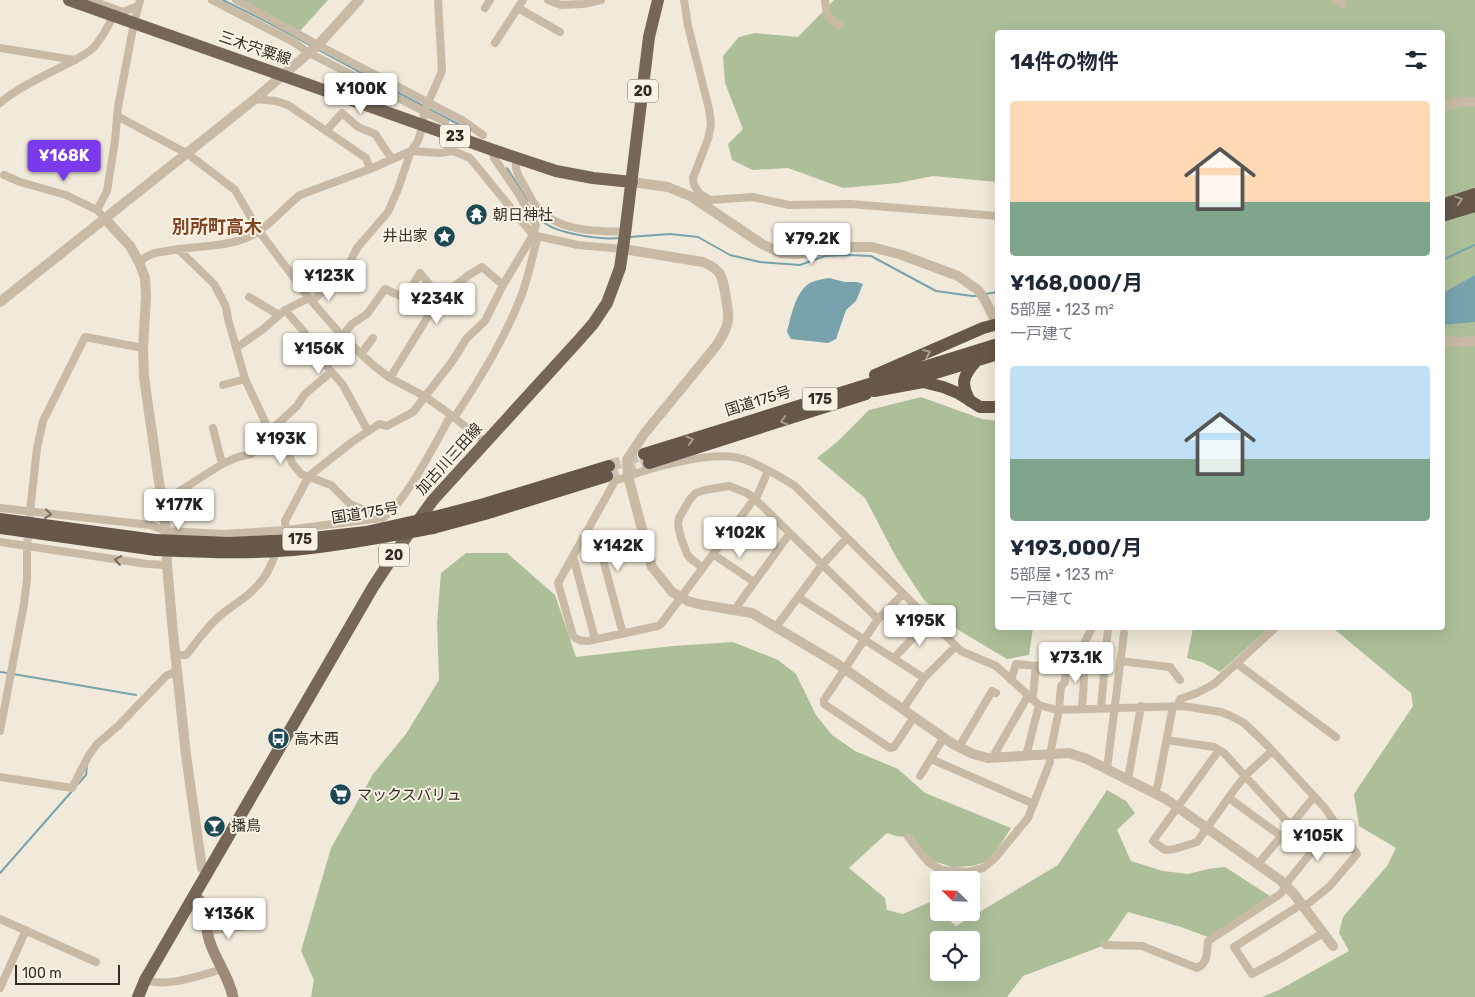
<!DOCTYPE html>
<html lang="ja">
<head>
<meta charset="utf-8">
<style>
  body { margin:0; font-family:Rubik,"Noto Sans JP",sans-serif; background:#f2f2f3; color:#1f2937; height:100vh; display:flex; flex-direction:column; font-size:19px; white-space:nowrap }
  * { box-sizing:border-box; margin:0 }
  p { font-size:16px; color:#747a83 }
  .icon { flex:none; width:28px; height:28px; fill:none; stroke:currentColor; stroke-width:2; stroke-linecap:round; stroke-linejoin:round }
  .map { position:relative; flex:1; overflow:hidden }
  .sheet { position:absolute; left:995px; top:30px; width:450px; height:600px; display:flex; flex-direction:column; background:#fff; border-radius:5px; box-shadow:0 5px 20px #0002 }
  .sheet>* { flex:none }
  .needle { width:32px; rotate:293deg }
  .controls { position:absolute; left:930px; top:871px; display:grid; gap:10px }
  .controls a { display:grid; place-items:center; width:50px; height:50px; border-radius:5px; background:#fff; box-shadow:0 5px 20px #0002; font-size:25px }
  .scale { position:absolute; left:15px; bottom:12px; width:105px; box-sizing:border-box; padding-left:5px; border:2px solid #342d26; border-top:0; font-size:14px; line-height:18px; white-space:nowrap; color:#342d26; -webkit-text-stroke:4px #f8f2e5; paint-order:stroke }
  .price { position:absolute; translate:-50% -42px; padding:0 11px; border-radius:5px; background:#fff; color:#222; font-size:16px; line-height:32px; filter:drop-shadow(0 1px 2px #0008) }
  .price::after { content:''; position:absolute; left:50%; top:30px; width:15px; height:11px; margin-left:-8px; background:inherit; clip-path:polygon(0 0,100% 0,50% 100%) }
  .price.on { background:#7c3aed; color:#fff }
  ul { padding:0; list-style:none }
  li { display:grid; align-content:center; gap:10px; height:265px; padding:0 15px }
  li span { display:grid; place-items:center; height:155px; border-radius:5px; color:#555 }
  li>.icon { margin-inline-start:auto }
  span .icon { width:90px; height:90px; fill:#fffc; stroke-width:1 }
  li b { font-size:21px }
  h2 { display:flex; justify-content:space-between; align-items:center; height:60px; padding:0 15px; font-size:21px }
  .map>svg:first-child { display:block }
</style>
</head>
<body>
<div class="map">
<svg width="1475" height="997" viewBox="0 0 1475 997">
  <rect width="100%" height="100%" fill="#f1e9d9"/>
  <path fill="#adbf99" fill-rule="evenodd" d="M245,0h83l-28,31 -56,-29z
    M834,0h641v997h-213l17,-7 70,-39 -10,-18 4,-16 44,-51 9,-18 -37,-22 -5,-32 59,-88 -2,-13 -78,-65h109v-596h-444l-1,150 -64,-6 -35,7 -55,5 -55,-20 -35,2 -21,-10 -4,-16 15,-15 -18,-46 -2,-27 16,-19 16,-4 43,4z
    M921,397l61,22 15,2 1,207h35l-4,27 -22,4 -47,-28 -36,-31 -27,-41 -32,-61 -48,-40 20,-16 32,-32z
    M466,553h41l48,42 21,62 97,-11 60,-4 45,18 18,14 20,41 16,20 23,16 43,18 27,24 86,35 -14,22 -11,12 -14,4 -19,1 -20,-6 -25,-24 -12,-1 -9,-3 -38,35 36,30 2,12 16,4 27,-12 9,8v2l2,1 15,13 102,-61 49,-75 19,11 9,12 -18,17 14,31 32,10 25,3 20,-5 17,-2 45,29 -62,41 -27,-10 -53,-15 -23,33 -82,31 -16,21h-696l3,-17 -13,-29 30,-103 42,-74 33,-40 33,-54 -2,-58 4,-49zM939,940h32v32h-32z
    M1193,628h76l-49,44 -18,-10 -15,-4z"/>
  <path fill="#78a3ad" d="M1475,275v47l-32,3v-32z
    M829,278l16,4h12l6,2 -7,17 -10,9 -10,29 -8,4 -37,-4 -4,-7c4,-15 8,-40 23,-49 6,-3 13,-4 19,-5z"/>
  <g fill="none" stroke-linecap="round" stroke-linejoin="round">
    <path stroke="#78a3ad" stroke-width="2" d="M223,0l48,24 39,21
      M319,50l106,57
      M429,109l31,16
      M507,168l21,33
      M532,207c3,4 5,10 9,13 14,14 60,20 79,18
      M629,237l41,-3 28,3 32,18 30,7 40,3 25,-9 23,-1 23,1 65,35 36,5h6
      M1442,260l33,-15
      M985,294l13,-2
      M0,672l8,1
      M13,674l123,21
      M78,784l8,-9 1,-10
      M0,873l73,-83"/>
    <path stroke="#cbc3b5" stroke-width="8" stroke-dasharray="8 4" stroke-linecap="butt" d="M27,546l3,-34"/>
    <path stroke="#cbc3b5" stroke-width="12" stroke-dasharray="12 6" stroke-linecap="butt" d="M609,466l35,-12
      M607,476l42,-13"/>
    <path stroke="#c8baa5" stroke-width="8" d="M90,0l33,12 15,-6
      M212,0l83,43 14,10 136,69
      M236,0l82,45 144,75 21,15
      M548,0l13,5 22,-1 18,-4
      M684,0l4,26 21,83 2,16 -3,14 -15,39 1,7 5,8 11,7 43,-3 36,8 61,-1 148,12
      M825,0c1,14 2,18 14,25
      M1336,0l7,5
      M485,8l5,-8
      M518,8l42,24
      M495,43l28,-43
      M0,48l75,12
      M255,99l21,2 12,4 78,53 4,11
      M0,103c17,-15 42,-26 63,-37 9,-5 22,-10 30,-18 7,-7 16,-23 20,-32
      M117,116l71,38 47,36 24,41 50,67 33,38 31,29 17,13 36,19 25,18 35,28
      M326,131l16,-18 16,14 17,7 17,25
      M516,157c-1,18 2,17 10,32 3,5 6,12 10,17 21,26 59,25 90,26
      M4,175l16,7 46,13 31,15 3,3
      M97,210l10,-19 8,-50 3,-34 16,-84 6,-23
      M178,249l36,35 7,13 5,10 2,12 17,60 29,62 15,14 3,8 9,11 30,11 19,19 32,14
      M139,262c4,-3 8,-6 13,-8 5,-2 10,-2 15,-3 24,-5 58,-4 79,-13 22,-9 36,-29 54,-43l70,-26 41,-18 29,2 13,-2 17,7 63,77 45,10 45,4
      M249,297l30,18
      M405,298l15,-25 20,24
      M312,301l21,-18 17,-21 7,-14 31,-36 10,-23 13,-38 7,-10 5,-16 1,-13 18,-41 -4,-71
      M285,310l20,23 1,9 37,43 25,46
      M342,336l10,-12 15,-10 18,-25 20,9 24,17
      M236,348l26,-18 23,-20 24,-12
      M361,354l12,-16
      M390,378l50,-81 29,-22 13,-8 21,18 30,-50 3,-10 -18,-32 -24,-35 -1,-8
      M223,385l22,-6
      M454,418c25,-38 49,-76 66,-119 8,-19 12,-42 18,-63
      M213,428l9,36
      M768,471l-10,23 -97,130 -3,2 -70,15c-6,0 -10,0 -15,-5l-15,-53 57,-102c30,-12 98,-32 128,-22 18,6 36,17 52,27l166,165 35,15 43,39 18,5 126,-4 38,6 10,4 13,7 22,21 58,63 33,47 -28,33 -25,20
      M161,496h11l50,-32 16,-7 13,-3 17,-13 2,-10 27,-25 7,-11 27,-23
      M0,508l150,17 16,6 58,3 62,-4 96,-12c22,-12 55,-78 69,-103
      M30,512l7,-64 6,-27 42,-84 58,11
      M586,532l11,5 26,97
      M0,542l147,22 20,1
      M713,554l41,28
      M603,557l43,-8
      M572,559l2,1 21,79
      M703,568l-13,-10 -3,-4 -6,-16 -3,-13 1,-7 11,-19 6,-6 9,-3 24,-4 18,7 8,6 123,120
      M903,594l-25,25 -54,81v4l66,44 4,-1 20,-30
      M798,597l126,81
      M737,610l1,-5 52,-72
      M776,627l46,-62 25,-27
      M176,655h10c12,-14 22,-30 36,-41 17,-13 31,-20 43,-38 10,-15 12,-33 21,-46l-1,-9 24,-45 43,-34 27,-18 8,2 26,-14 38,-49 16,-25 18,-17 18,-36
      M894,658l36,-38
      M1120,661l50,6 10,13
      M1236,663l100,74
      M1011,680l5,-16 20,2 44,-15 12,-23
      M1031,699l2,-4 3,-29
      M1178,706l2,-7 17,-6 17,-9 61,-56
      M1101,708l7,-80
      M903,709l21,-31 32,-32
      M1082,709l4,-61 -4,-2
      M0,731l24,-127 3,-25v-33
      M1167,740l47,7 10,6 66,72
      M959,747l33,-56 4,2
      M1219,750l-66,91 12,9 10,-1 22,-7 40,-56 12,-14 23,-21
      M1026,756l13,-51
      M996,757l-1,-4 33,-57
      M931,759l103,45
      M1107,769l17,-136
      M920,776l24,-39
      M0,777l72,11 17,-33 8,-11 21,-18 48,-50 11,-5
      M1128,779l13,-73
      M1155,793l3,-9 15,-78
      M1229,798l52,38
      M908,837l20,25 13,8 27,2 15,-4 12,-10 33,-40 22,-56v-8l9,-44 2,-24 4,-4 1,-26
      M1258,864l56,-67
      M1285,885l50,-62
      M1302,904l-68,43 18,27 28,-15 43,-26
      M0,919l96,43
      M208,931l40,-5
      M1105,945l37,1 55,22c11,-4 10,-17 11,-27l71,-46 8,-8
      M145,980c22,8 56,-5 78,-11
      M0,988l26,-58"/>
    <path stroke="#c8baa5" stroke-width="10" d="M1442,106l19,-4h14
      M632,182l36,5 24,10 70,47 19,9 17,1 50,-7h24l30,8 56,21 20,14 7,10 12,24
      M105,219l25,27 9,16 6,16 1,19 -3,51 1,29 22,154 1,34 6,68 13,122 16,113 6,5
      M623,249l80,13c7,3 15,7 18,14 3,7 8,37 7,44 -1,10 -7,18 -12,26l-72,88 -17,26 1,16 24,91 20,25 16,9 10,3 54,9 84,50 117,81 20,10 15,4 81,-5 18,6 79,40 114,81 14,14 39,52
      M0,302l255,-203 63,-54 41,-45
      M1442,341l22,1 11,-1"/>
    <path stroke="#9c8977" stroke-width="11" d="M194,896c15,8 11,24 14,39 3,19 21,40 25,62"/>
    <path stroke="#766657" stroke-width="12" d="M69,0l424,150 63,21 37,7 39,4
      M138,997l7,-17 228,-393 29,-44 31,-43 145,-159 15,-17 14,-21 13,-35 5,-34 24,-197 9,-37"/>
    <path stroke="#66574a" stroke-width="12" d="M1442,205l33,-11
      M1442,216l33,-10
      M875,375l108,-47 15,-4
      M909,381l89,-27
      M874,391l49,-9 20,5 15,6 22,14h18
      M970,401c-10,-18 -7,-25 6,-40
      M644,454l354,-110
      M649,463l217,-69
      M442,515l42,-11 125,-38
      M0,519l155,21
      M0,528l156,22
      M433,528l52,-14 122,-38"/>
    <path stroke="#66574a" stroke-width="12" d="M155,540l74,3 66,-3 71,-8 76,-17
      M156,550c46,2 91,4 137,0 47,-4 94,-14 140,-22"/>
  </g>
  <defs><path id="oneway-chevron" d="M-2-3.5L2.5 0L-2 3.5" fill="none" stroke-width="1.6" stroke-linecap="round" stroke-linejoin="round" transform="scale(1.25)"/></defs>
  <g stroke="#a89d90">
    <use href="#oneway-chevron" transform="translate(1459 200) rotate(-18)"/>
    <use href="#oneway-chevron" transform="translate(927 353) rotate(-23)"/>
    <use href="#oneway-chevron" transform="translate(784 421) rotate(163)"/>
    <use href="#oneway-chevron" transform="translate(690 440) rotate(-17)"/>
  </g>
  <g stroke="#776c5f">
    <use href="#oneway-chevron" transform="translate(48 514) rotate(6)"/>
    <use href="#oneway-chevron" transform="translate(118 560) rotate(-172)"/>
  </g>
  <defs>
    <symbol id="temple-disc" viewBox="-11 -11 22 22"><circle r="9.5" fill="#1d4954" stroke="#f8f2e5"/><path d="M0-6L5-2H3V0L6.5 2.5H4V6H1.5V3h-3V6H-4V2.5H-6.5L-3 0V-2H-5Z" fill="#fff"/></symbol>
    <symbol id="sight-disc" viewBox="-11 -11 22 22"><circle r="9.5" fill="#1d4954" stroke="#f8f2e5"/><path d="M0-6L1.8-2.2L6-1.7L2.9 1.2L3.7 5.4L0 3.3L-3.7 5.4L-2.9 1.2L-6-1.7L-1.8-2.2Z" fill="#fff"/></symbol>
    <symbol id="bus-disc" viewBox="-11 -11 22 22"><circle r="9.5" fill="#1d4954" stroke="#f8f2e5"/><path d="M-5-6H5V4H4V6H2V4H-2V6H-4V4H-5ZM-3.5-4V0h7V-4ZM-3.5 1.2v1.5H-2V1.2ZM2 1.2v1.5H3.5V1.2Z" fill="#fff"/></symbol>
    <symbol id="supermarket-disc" viewBox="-11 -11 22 22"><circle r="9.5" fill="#1d4954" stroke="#f8f2e5"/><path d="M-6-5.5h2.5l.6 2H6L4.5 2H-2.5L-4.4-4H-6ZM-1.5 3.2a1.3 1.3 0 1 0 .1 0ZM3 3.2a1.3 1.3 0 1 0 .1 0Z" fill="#fff"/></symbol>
    <symbol id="bar-disc" viewBox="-11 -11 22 22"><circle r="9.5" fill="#1d4954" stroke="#f8f2e5"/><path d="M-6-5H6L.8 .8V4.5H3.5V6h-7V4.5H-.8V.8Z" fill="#fff"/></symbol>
  </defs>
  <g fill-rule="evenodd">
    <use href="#temple-disc" x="464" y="202" width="25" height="25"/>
    <use href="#sight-disc" x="432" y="224" width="25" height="25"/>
    <use href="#bus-disc" x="266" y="726" width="25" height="25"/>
    <use href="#supermarket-disc" x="328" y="782" width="25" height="25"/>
    <use href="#bar-disc" x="202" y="814" width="25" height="25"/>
  </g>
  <g text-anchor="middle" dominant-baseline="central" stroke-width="4" stroke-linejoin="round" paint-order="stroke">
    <g fill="#f8f2e5" stroke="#6f685f" stroke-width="1">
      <rect x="628" y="79.5" width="30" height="23" rx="4"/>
      <rect x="440" y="124.5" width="30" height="23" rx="4"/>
      <rect x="802.5" y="387.5" width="35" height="23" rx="4"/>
      <rect x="282.5" y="527.5" width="35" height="23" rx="4"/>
      <rect x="379" y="543.5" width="30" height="23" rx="4"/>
    </g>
    <g font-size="14" font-weight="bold" fill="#342d26">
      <text x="643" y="91">20</text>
      <text x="455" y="136">23</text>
      <text x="820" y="399">175</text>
      <text x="300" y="539">175</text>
      <text x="394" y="555">20</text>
    </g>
    <g font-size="15" fill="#342d26" stroke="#f8f2e5">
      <text transform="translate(255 48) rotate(19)">三木宍粟線</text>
      <text transform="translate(758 401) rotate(-17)">国道175号</text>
      <text transform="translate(449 459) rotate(-48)">加古川三田線</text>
      <text transform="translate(365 513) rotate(-9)">国道175号</text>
    </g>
    <g font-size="15" fill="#342d26" stroke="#f8f2e5" text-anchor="start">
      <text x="493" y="215">朝日神社</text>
      <text x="428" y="236" text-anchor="end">井出家</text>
      <text x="294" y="739">高木西</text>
      <text x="357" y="795">マックスバリュ</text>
      <text x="231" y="826">播鳥</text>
    </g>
    <g font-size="18" font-weight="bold" fill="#814521" stroke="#f8f2e5">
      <text x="217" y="227">別所町高木</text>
    </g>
  </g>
</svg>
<div class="controls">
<a><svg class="needle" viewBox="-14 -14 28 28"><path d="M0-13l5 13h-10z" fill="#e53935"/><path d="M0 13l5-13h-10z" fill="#747a83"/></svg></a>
<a><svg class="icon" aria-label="locate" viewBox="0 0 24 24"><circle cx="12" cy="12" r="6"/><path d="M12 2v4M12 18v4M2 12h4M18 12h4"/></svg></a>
</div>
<div class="scale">100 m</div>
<b class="price" style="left:361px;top:115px">¥100K</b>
<b class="price on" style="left:64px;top:182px">¥168K</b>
<b class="price" style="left:812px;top:265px">¥79.2K</b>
<b class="price" style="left:329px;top:302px">¥123K</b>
<b class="price" style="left:437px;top:325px">¥234K</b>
<b class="price" style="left:319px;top:375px">¥156K</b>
<b class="price" style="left:281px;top:465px">¥193K</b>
<b class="price" style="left:179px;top:531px">¥177K</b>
<b class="price" style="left:740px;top:559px">¥102K</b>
<b class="price" style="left:618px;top:572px">¥142K</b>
<b class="price" style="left:920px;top:647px">¥195K</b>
<b class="price" style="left:1076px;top:684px">¥73.1K</b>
<b class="price" style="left:1318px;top:862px">¥105K</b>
<b class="price" style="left:229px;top:940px">¥136K</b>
<section class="sheet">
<h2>14件の物件<svg class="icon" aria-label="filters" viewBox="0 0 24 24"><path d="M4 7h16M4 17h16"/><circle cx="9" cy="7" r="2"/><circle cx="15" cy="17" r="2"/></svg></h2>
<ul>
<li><span style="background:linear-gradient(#ffd9b3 65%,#7fa58c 0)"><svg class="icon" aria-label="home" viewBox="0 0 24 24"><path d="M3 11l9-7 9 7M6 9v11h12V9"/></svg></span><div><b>¥168,000/月</b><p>5部屋 · 123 m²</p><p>一戸建て</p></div></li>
<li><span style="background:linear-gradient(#bfe0f5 60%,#7fa58c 0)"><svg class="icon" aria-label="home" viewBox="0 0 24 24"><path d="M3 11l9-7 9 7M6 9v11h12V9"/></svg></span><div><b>¥193,000/月</b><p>5部屋 · 123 m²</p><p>一戸建て</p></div></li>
</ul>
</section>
</div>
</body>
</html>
